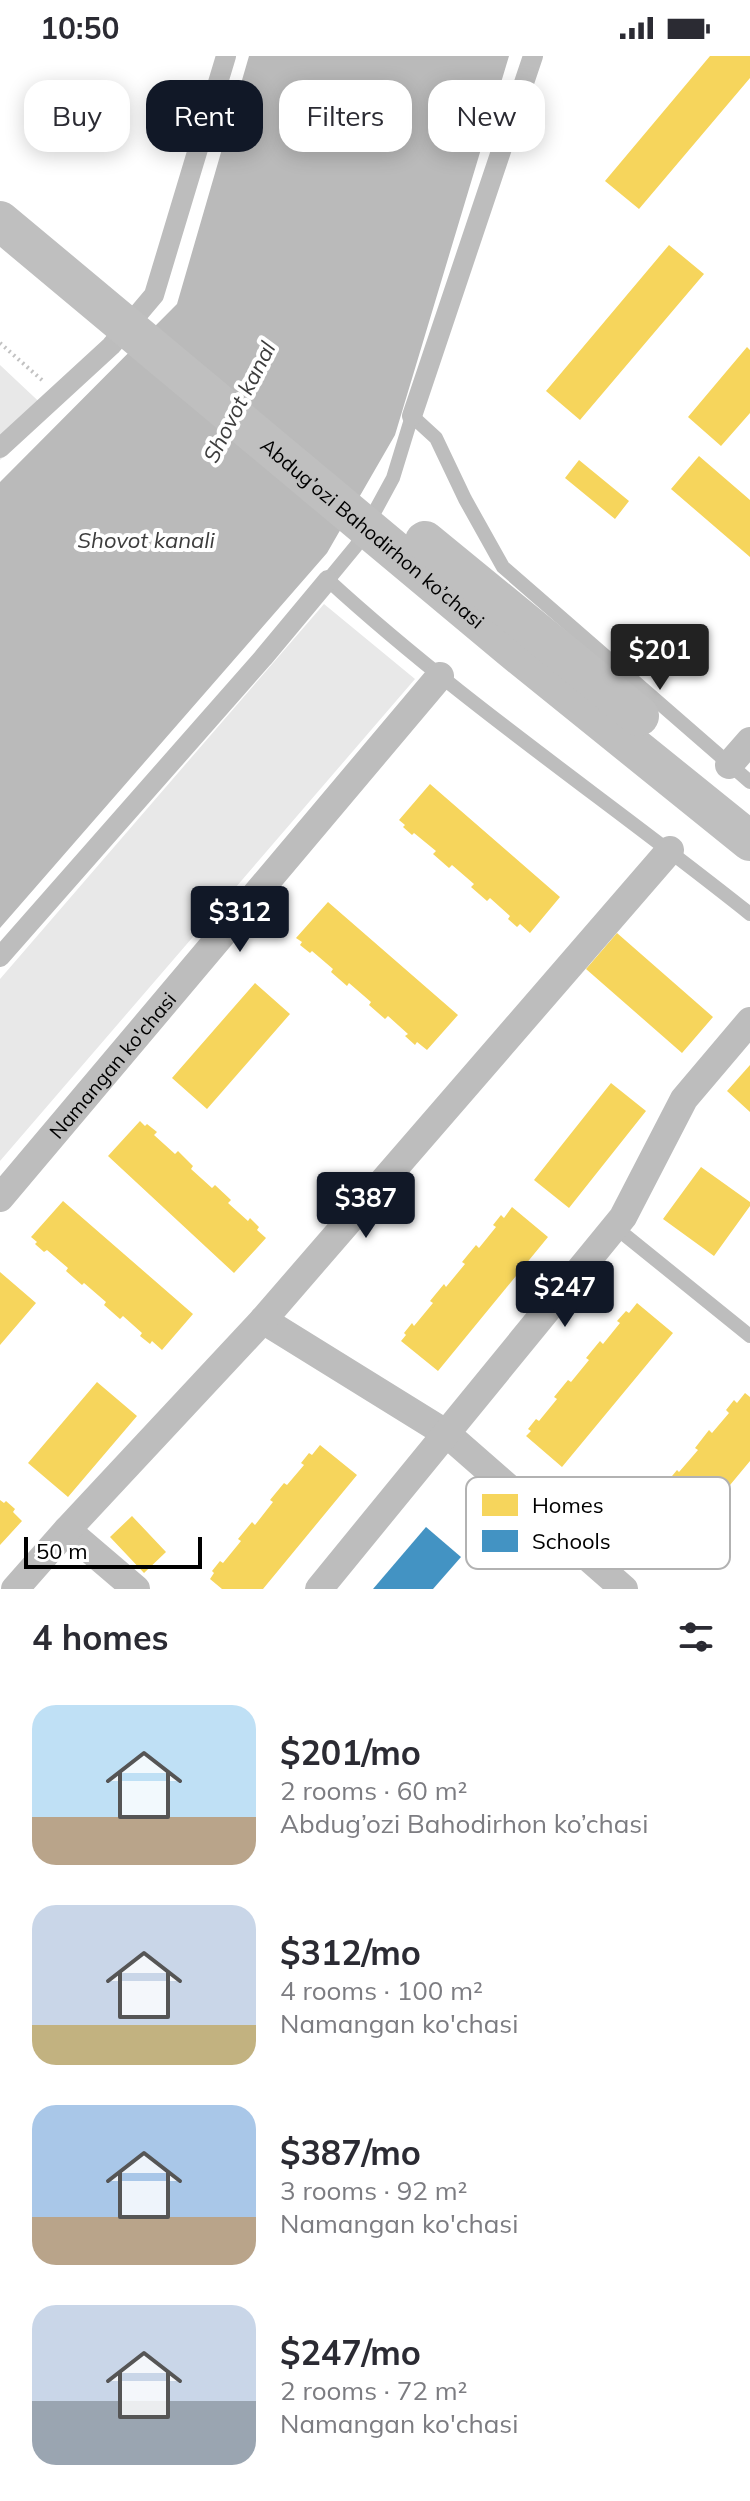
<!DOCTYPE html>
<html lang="en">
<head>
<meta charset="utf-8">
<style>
  body { margin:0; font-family:Mulish,sans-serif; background:#f2f2f3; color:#2b2b33; height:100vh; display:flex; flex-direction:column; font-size:30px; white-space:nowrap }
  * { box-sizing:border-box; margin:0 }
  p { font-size:26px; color:#7c7c81 }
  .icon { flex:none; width:44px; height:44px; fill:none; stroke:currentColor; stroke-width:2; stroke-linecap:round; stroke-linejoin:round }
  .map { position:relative; height:1533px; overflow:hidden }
  .drawer { display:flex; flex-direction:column; background:#fff; flex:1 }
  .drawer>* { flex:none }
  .top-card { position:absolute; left:24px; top:24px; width:702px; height:72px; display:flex; gap:16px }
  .scale { position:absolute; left:24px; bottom:20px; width:178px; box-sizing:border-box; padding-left:8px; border:4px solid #000; border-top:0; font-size:22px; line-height:28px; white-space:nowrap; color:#000; -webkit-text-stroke:6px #fff; paint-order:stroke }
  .price { position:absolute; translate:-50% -68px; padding:0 18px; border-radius:8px; background:#111827; color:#fff; font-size:26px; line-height:52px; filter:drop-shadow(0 2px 4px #0008) }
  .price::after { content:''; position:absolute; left:50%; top:48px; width:24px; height:18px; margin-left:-12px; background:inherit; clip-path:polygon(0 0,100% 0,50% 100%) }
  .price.on { background:#222; color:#fff }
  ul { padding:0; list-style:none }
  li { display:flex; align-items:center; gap:24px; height:200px; padding:0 32px }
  li span { display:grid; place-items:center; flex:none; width:224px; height:160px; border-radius:24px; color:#555 }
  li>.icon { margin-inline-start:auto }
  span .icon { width:96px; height:96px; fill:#fffc; stroke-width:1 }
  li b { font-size:34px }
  h2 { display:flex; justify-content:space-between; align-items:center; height:96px; padding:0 32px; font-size:34px }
  .pill { padding:0 28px; border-radius:24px; background:#fff; box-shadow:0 4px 20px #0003; font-size:28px; line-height:72px }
  .pill.on { background:#111827; color:#fff }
  .status { display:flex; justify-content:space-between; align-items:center; height:56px; padding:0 40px; background:#fff; direction:ltr }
  .status svg { height:22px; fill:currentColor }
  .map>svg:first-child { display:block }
</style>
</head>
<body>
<div class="status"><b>10:50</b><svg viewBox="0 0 49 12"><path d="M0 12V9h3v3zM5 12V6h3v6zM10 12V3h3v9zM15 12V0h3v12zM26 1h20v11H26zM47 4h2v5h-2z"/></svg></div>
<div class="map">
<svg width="750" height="1533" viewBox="0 0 750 1533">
  <rect width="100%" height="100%" fill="#fff"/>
  <path fill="#e8e8e8" d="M0,309l50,47 -50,48z
    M324,548l91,75 -415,482v-182z"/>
  <path fill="#bababa" d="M249,0h260l-114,379 -68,118 -327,375v-446l177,-178z"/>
  <path fill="#f6d55c" d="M710,0h40v22l-111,131 -34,-28z
    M669,189l35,29 -124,146 -34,-29z
    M747,291l3,3v63l-29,33 -33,-29z
    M699,400l51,44v57l-79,-68z
    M579,404l50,41 -14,18 -50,-41z
    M430,728l130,113 -30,36 -10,-9 -3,3 -9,-8 2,-3 -20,-18 -3,3 -16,-14 3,-3 -22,-19 -3,3 -16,-14 3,-3 -22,-18 -2,2 -9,-8 2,-2 -6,-5z
    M328,846l130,113 -31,35 -10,-8 -2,3 -10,-9 3,-2 -20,-18 -3,3 -16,-14 2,-3 -22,-19 -2,3 -16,-14 2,-3 -21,-18 -2,2 -10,-8 2,-3 -6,-4z
    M617,877l96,84 -31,36 -96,-84z
    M255,927l35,31 -83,95 -35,-31z
    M750,1009v47l-23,-21z
    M611,1027l35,28 -77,97 -35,-28z
    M140,1065l5,5 2,-2 10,8 -3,3 21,19 3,-3 15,15 -2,3 21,19 3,-3 16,15 -3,3 20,18 2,-3 9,9 -2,3 9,8 -32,35 -126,-117z
    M701,1111l49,35v4l-36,50 -51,-37z
    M63,1145l130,113 -31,36 -10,-9 -2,3 -10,-8 2,-3 -19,-17 -3,3 -16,-14 2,-3 -22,-19 -2,2 -16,-14 2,-3 -21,-18 -3,2 -9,-8 2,-2 -6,-5z
    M512,1151l36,30 -110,134 -37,-30 5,-6 -2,-2 8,-10 2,3 19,-23 -3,-2 14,-17 2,3 19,-23 -3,-2 14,-17 3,3 17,-21 -3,-2 8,-10 3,3z
    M0,1216l36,31 -36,42z
    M637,1247l36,30 -111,134 -36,-31 5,-5 -3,-2 8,-10 3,2 18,-22 -3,-2 14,-17 3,2 18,-22 -3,-2 14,-17 3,3 17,-21 -3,-2 9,-10 3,2z
    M97,1326l40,34 -69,81 -40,-34z
    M745,1337l5,4v64l-79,95 -36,-30 4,-6 -2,-1 8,-10 2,2 19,-22 -3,-2 14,-17 2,2 19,-22 -3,-2 14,-18 3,3 17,-20 -3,-3 8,-10 3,3z
    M320,1389l37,30 -94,114h-41l-12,-10 4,-6 -2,-2 8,-10 3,2 18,-22 -3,-2 14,-17 3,3 18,-23 -3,-2 14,-17 3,2 17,-20 -3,-2 8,-10 3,2z
    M0,1444l4,3 2,-2 9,8 -2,3 9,9 -22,24z
    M132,1460l34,36 -22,21 -34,-36z"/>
  <path fill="#4393c3" d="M426,1471l35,30 -28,32h-60z"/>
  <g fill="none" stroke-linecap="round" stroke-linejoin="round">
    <path stroke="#c2c2c2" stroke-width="4" stroke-dasharray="2 4" stroke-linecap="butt" d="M0,287l43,38"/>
    <path stroke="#bdbdbd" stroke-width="14" d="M750,726l-247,-215 -38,-68 -29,-61 -24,-22 -19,62 -37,68 -28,34c132,121 282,222 422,334
      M615,1171l135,109"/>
    <path stroke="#bdbdbd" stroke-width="20" d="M412,360l121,-360
      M0,392l111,-102 43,-51 72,-239
      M0,901l263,-299 65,-78"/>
    <g stroke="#bdbdbd" stroke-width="28">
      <path d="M729,709l21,-24"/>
      <path id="s1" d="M0,1142l440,-522"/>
      <path d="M263,1264l184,114 177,155"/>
      <path d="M67,1474l69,59"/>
      <path d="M15,1533l52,-59 196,-210 407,-470"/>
      <path d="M319,1533l304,-372 61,-118 66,-78"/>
    </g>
    <g stroke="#bfbfbf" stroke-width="40">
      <path id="s2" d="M0,165l511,427 239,193"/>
      <path d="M425,485l214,175"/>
    </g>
  </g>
  <g text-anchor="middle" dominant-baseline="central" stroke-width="8" stroke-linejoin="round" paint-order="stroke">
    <g font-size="20" fill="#000" stroke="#fff">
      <text stroke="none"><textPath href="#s2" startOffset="486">Abdug’ozi Bahodirhon ko’chasi</textPath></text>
      <text stroke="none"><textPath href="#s1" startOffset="174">Namangan ko'chasi</textPath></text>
    </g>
    <g font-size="22" font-style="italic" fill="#3d3d3d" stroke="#fff">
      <text transform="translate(239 346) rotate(-63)">Shovot kanal</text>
      <text x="146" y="484">Shovot kanali</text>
    </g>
  </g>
  <rect x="466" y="1421" width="264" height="92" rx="12" fill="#fff" stroke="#b2b2b2" stroke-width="2"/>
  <rect x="482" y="1438" width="36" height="22" fill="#f6d55c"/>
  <rect x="482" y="1474" width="36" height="22" fill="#4393c3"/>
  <g font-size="22" fill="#000">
    <text x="532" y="1457">Homes</text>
    <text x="532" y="1493">Schools</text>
  </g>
</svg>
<div class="scale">50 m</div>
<b class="price on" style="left:660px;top:636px">$201</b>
<b class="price" style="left:240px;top:898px">$312</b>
<b class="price" style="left:366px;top:1184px">$387</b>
<b class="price" style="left:565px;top:1273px">$247</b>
<div class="top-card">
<a class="pill">Buy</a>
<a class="pill on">Rent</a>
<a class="pill">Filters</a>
<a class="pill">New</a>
</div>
</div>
<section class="drawer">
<h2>4 homes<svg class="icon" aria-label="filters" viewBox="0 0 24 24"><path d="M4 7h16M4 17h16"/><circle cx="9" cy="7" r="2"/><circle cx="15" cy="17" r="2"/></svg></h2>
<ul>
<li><span style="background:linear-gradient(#bfe0f5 70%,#b9a48a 0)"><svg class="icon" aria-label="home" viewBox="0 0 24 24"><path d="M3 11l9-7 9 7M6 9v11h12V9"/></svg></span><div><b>$201/mo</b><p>2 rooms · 60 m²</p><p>Abdug’ozi Bahodirhon ko’chasi</p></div></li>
<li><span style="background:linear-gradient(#c9d6e8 75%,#c2b280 0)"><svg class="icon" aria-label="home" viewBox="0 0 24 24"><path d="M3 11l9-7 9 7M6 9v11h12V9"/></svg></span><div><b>$312/mo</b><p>4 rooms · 100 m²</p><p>Namangan ko'chasi</p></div></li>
<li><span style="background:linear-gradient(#a9c7e8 70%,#b9a48a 0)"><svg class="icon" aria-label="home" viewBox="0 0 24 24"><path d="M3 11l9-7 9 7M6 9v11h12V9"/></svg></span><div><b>$387/mo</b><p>3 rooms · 92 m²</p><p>Namangan ko'chasi</p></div></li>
<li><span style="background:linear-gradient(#c9d6e8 60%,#9aa5b1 0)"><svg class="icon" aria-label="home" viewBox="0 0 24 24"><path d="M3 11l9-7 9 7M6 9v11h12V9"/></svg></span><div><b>$247/mo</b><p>2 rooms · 72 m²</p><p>Namangan ko'chasi</p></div></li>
</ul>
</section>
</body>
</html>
